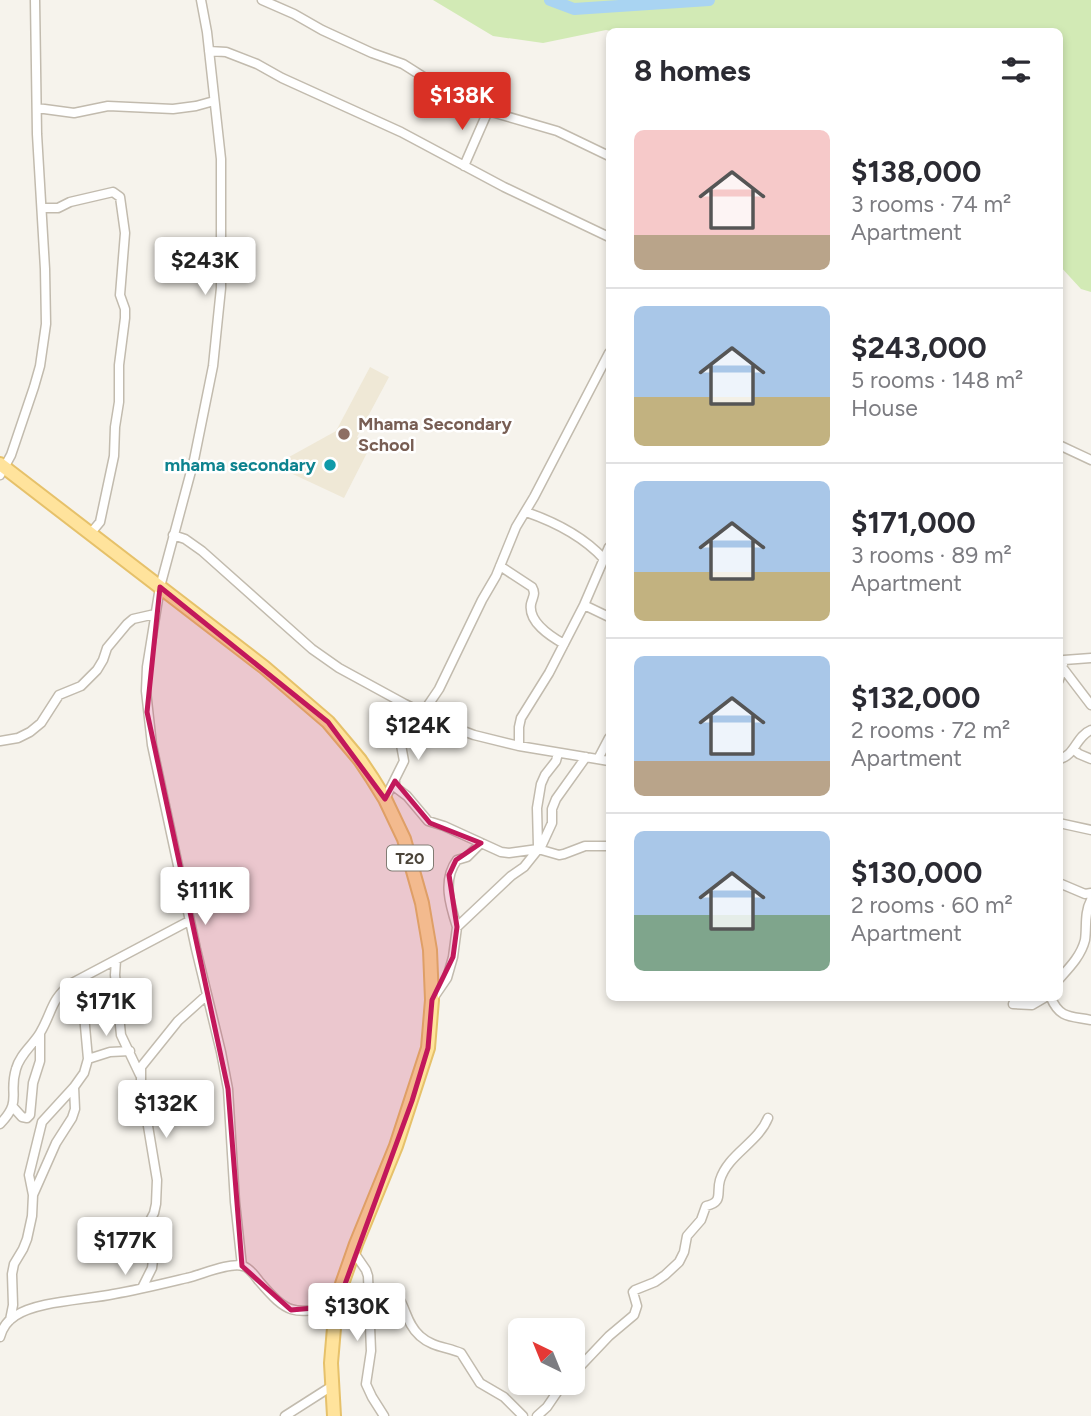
<!DOCTYPE html>
<html lang="en">
<head>
<meta charset="utf-8">
<style>
  body { margin:0; font-family:Figtree,sans-serif; background:#f7f7f7; color:#2b2b33; height:100vh; display:flex; flex-direction:column; font-size:26px; white-space:nowrap }
  * { box-sizing:border-box; margin:0 }
  p { font-size:23px; color:#7c7c81 }
  .icon { flex:none; width:38px; height:38px; fill:none; stroke:currentColor; stroke-width:2; stroke-linecap:round; stroke-linejoin:round }
  .map { position:relative; flex:1; overflow:hidden }
  .drawer { position:absolute; left:606px; top:28px; width:457px; height:973px; display:flex; flex-direction:column; background:#fff; border-radius:10px; box-shadow:0 4px 10px #0003 }
  .drawer>* { flex:none }
  .needle { width:46px; rotate:317deg }
  .buttons { position:absolute; left:508px; top:1318px; display:grid; gap:14px }
  .buttons a { display:grid; place-items:center; width:77px; height:77px; border-radius:10px; background:#fff; box-shadow:0 4px 10px #0003; font-size:35px }
  .price { position:absolute; translate:-50% -60px; padding:0 16px; border-radius:7px; background:#fff; color:#222; font-size:23px; line-height:46px; filter:drop-shadow(0 2px 4px #0008) }
  .price::after { content:''; position:absolute; left:50%; top:42px; width:21px; height:16px; margin-left:-10px; background:inherit; clip-path:polygon(0 0,100% 0,50% 100%) }
  .price.active { background:#d93025; color:#fff }
  ul { padding:0; list-style:none }
  li { display:flex; align-items:center; gap:21px; height:175px; padding:0 28px }
  li+li { border-top:2px solid #e1e1e2 }
  li span { display:grid; place-items:center; flex:none; width:196px; height:140px; border-radius:10px; color:#555 }
  li>.icon { margin-inline-start:auto }
  span .icon { width:84px; height:84px; fill:#fffc; stroke-width:1 }
  li b { font-size:30px }
  h2 { display:flex; justify-content:space-between; align-items:center; height:84px; padding:0 28px; font-size:30px }
  .map>svg:first-child { display:block }
</style>
</head>
<body>
<div class="map">
<svg width="1091" height="1416" viewBox="0 0 1091 1416">
  <rect width="100%" height="100%" fill="#f6f3ec"/>
  <path fill="#efe8d6" d="M370,367l19,10 -32,60 14,8 -27,53 -62,-29 7,-12 47,-26z"/>
  <path fill="#d2eab5" d="M433,0h658v292l-10,-3 -22,-24v-233h-442l-11,-2 -63,13 -50,-7z"/>
  <g fill="none" stroke-linecap="round" stroke-linejoin="round">
    <path stroke="#a9d4f2" stroke-width="12" d="M550,0l24,9 135,-9"/>
    <defs>
      <path id="minor" d="M201,0l6,32 14,127v129l-3,29 -5,49 -19,94 -34,127 -13,80 -1,24 6,54 44,204 25,103 7,37 7,113 7,64
        M262,0l32,14 28,16 50,23 31,11 41,26 44,21 69,20 52,25
        M209,51l17,1 31,12 25,14 119,54 103,55 105,50
        M37,108l37,5 34,-7 65,3 23,-3 18,-5
        M464,166l24,-55
        M42,208h16l12,-6 43,-10 7,5 5,36 -5,62 5,14v9l-6,47v37l-4,25 -1,29 -14,66 -10,12
        M1059,445l32,15
        M0,475l11,-20 23,-68 6,-21 6,-42 -1,-55 -8,-135 -2,-134
        M526,512c29,10 57,24 78,47
        M173,535l12,4 17,12 110,98 27,19 66,36 37,19 32,12 45,11 90,15
        M500,566l32,21c4,7 1,9 -1,17 -3,18 19,32 33,40
        M584,605l25,12
        M1062,667l29,38
        M1059,680l5,-20 27,-2
        M0,741l18,-3 12,-6 11,-9 18,-28 22,-9 16,-16 6,-10 4,-12 20,-24 6,-5 22,-5
        M519,746v-19l2,-9 28,-45 35,-68 25,-58
        M1073,749l6,5 12,5
        M598,759l11,-21
        M1059,759c16,-3 17,-23 32,-29
        M395,781v6l12,9 21,25 16,5 57,26 8,1 29,-4 21,6 5,-1 21,-8h24
        M385,799l19,-38 -3,-16 2,-9 7,-11 10,-8 19,-28 43,-89 14,-24 20,-49 18,-30 75,-144
        M1059,823l32,7
        M540,849l12,-26v-14l4,-10 30,-42
        M1059,883l26,11 6,-1
        M457,927c-7,-22 -15,-47 0,-67l10,-3 14,-14
        M116,960l-1,15 6,60 19,40
        M1059,979c10,-11 22,-23 26,-39 2,-13 -1,-27 6,-40
        M1051,998c9,21 20,18 40,22
        M432,1000l15,-22 6,-21 4,-30 54,-51 13,-9 12,-15 2,-6 -1,-38 4,-24 4,-9 11,-14 2,-8
        M1013,1004l19,1 12,-7
        M88,1059l22,-7 20,-1
        M13,1107l9,10 5,1 3,-3 3,-32 7,-22v-27
        M0,1124c23,-24 8,-29 16,-55 4,-15 17,-24 24,-36 13,-22 10,-33 32,-50l117,-62
        M33,1195l-4,-20 13,-53 32,-35
        M353,1251l13,19 2,6 3,75 -5,33 6,13 12,19
        M142,1288l10,-20 1,-8 -8,-25v-5l9,-17 2,-9 1,-24 -16,-96v-17l37,-46 29,-26
        M368,1291c42,-9 30,26 52,45 12,11 27,11 41,17l19,30 24,14 19,19
        M10,1320l3,-15 -1,-31 2,-10 9,-15 4,-10 5,-23 1,-21 23,-52 16,-25 3,-9 -1,-22 10,-14 4,-14 -5,-55 1,-27
        M0,1337c2,-8 7,-16 15,-21 22,-15 71,-16 99,-22 24,-4 48,-10 73,-16 14,-3 42,-16 56,-12 7,2 12,10 16,15 30,35 34,33 78,25
        M572,1375l37,-39 25,-21 3,-9 -4,-14 2,-2 20,-8 10,-7 14,-13 5,-10 3,-16 14,-16 5,-14c18,-4 10,-13 14,-26 8,-26 38,-37 48,-62
        M285,1416l47,-30
        M537,1416l10,-9 17,-25"/>
      <path id="primary" d="M0,464l264,203 64,55 32,38 12,18 13,21 19,40 18,64 8,47 2,50 -4,48 -32,98 -40,98 -14,40 -7,32 -4,47 3,53"/>
    </defs>
    <use href="#minor" stroke="#c2bbae" stroke-width="11"/>
    <use href="#primary" stroke="#e6c16a" stroke-width="16"/>
    <use href="#minor" stroke="#fff" stroke-width="8"/>
    <use href="#primary" stroke="#ffe39c" stroke-width="12"/>
  </g>
  <path fill="#c2185b" fill-opacity="0.2" stroke="#c2185b" stroke-width="5" stroke-linejoin="round" d="M160,587l168,135 57,77 10,-18 35,42 51,20 -25,17 -7,15 8,52 -4,30 -21,43 -4,48 -16,53 -75,205 -46,4 -49,-44 -14,-177 -81,-377z"/>
  <circle fill="#8d6e63" stroke="#fff" stroke-width="2.5" cx="344" cy="434" r="7"/>
  <circle fill="#0f9aa8" stroke="#fff" stroke-width="2.5" cx="330" cy="465" r="7"/>
  <g text-anchor="middle" dominant-baseline="central" stroke-width="5" stroke-linejoin="round" paint-order="stroke">
    <rect fill="#fff" stroke="#817c74" stroke-width="2" x="387" y="845.5" width="46" height="25" rx="5"/>
    <g font-size="16" font-weight="bold" fill="#4b4439">
      <text x="410" y="858">T20</text>
    </g>
    <g font-size="18" font-weight="bold" fill="#785e54" stroke="#fff" text-anchor="start">
      <text x="358" y="424">Mhama Secondary<tspan x="358" dy="21">School</tspan></text>
    </g>
    <g font-size="18" font-weight="bold" fill="#0d838f" stroke="#fff" text-anchor="end">
      <text x="316" y="465">mhama secondary</text>
    </g>
  </g>
</svg>
<div class="buttons">
<a><svg class="needle" viewBox="-14 -14 28 28"><path d="M0-13l5 13h-10z" fill="#e53935"/><path d="M0 13l5-13h-10z" fill="#7c7c81"/></svg></a>
</div>
<b class="price active" style="left:462px;top:132px">$138K</b>
<b class="price" style="left:205px;top:297px">$243K</b>
<b class="price" style="left:418px;top:762px">$124K</b>
<b class="price" style="left:205px;top:927px">$111K</b>
<b class="price" style="left:106px;top:1038px">$171K</b>
<b class="price" style="left:166px;top:1140px">$132K</b>
<b class="price" style="left:125px;top:1277px">$177K</b>
<b class="price" style="left:357px;top:1343px">$130K</b>
<section class="drawer">
<h2>8 homes<svg class="icon" aria-label="filters" viewBox="0 0 24 24"><path d="M4 7h16M4 17h16"/><circle cx="9" cy="7" r="2"/><circle cx="15" cy="17" r="2"/></svg></h2>
<ul>
<li><span style="background:linear-gradient(#f6c9c9 75%,#b9a48a 0)"><svg class="icon" aria-label="home" viewBox="0 0 24 24"><path d="M3 11l9-7 9 7M6 9v11h12V9"/></svg></span><div><b>$138,000</b><p>3 rooms · 74 m²</p><p>Apartment</p></div></li>
<li><span style="background:linear-gradient(#a9c7e8 65%,#c2b280 0)"><svg class="icon" aria-label="home" viewBox="0 0 24 24"><path d="M3 11l9-7 9 7M6 9v11h12V9"/></svg></span><div><b>$243,000</b><p>5 rooms · 148 m²</p><p>House</p></div></li>
<li><span style="background:linear-gradient(#a9c7e8 65%,#c2b280 0)"><svg class="icon" aria-label="home" viewBox="0 0 24 24"><path d="M3 11l9-7 9 7M6 9v11h12V9"/></svg></span><div><b>$171,000</b><p>3 rooms · 89 m²</p><p>Apartment</p></div></li>
<li><span style="background:linear-gradient(#a9c7e8 75%,#b9a48a 0)"><svg class="icon" aria-label="home" viewBox="0 0 24 24"><path d="M3 11l9-7 9 7M6 9v11h12V9"/></svg></span><div><b>$132,000</b><p>2 rooms · 72 m²</p><p>Apartment</p></div></li>
<li><span style="background:linear-gradient(#a9c7e8 60%,#7fa58c 0)"><svg class="icon" aria-label="home" viewBox="0 0 24 24"><path d="M3 11l9-7 9 7M6 9v11h12V9"/></svg></span><div><b>$130,000</b><p>2 rooms · 60 m²</p><p>Apartment</p></div></li>
</ul>
</section>
</div>
</body>
</html>
